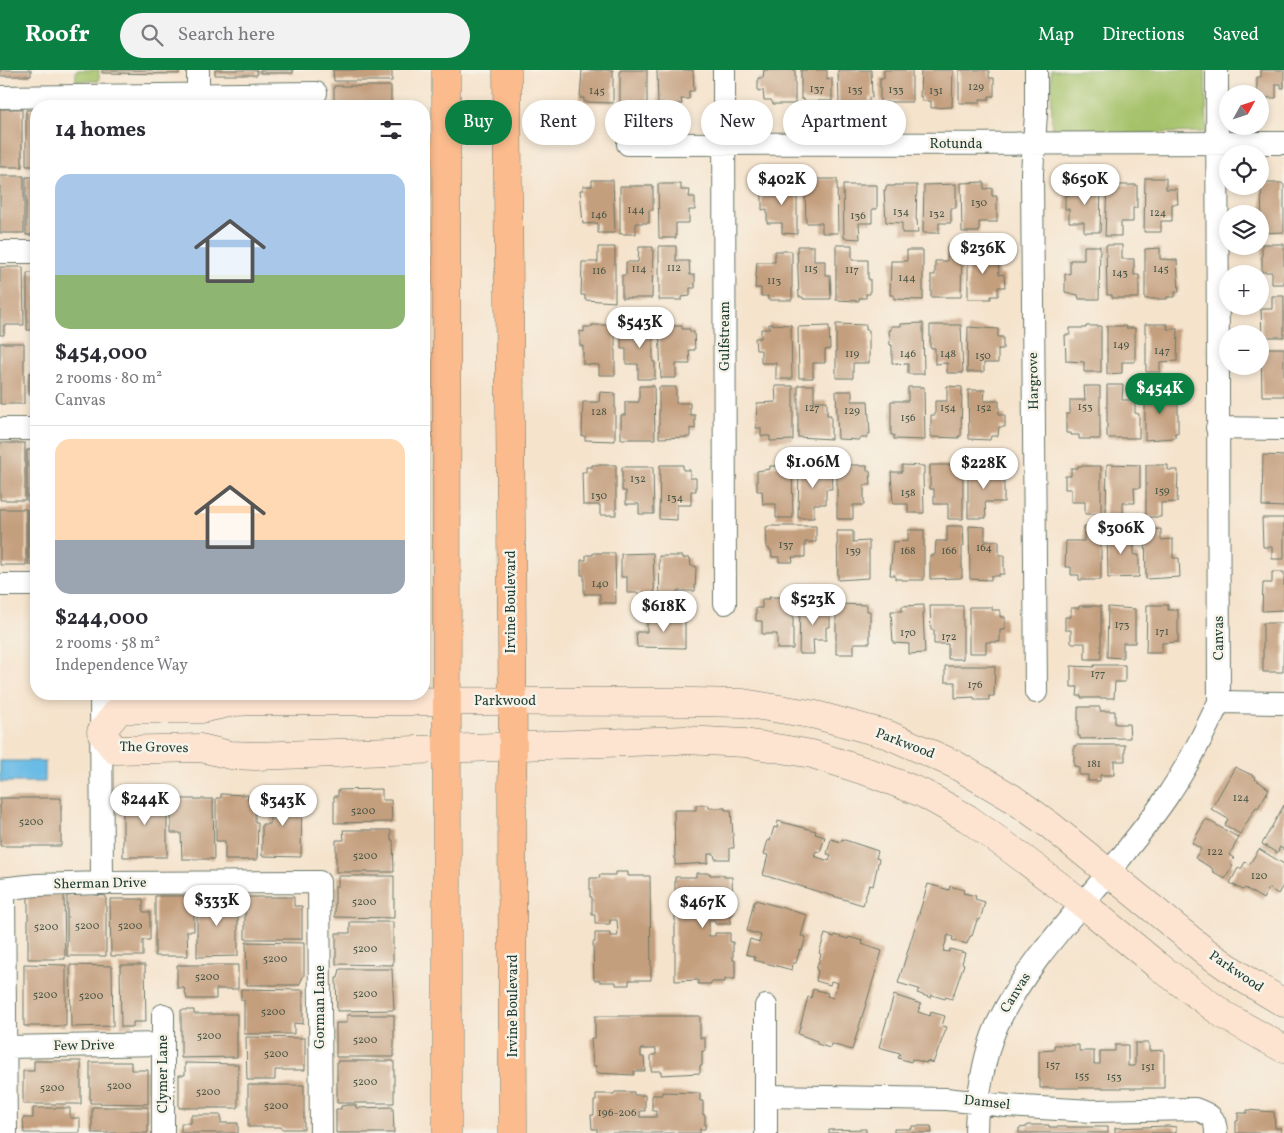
<!DOCTYPE html>
<html lang="en">
<head>
<meta charset="utf-8">
<style>
  body { margin:0; font-family:Vollkorn,serif; background:#f2f2f3; color:#2b2b33; height:100vh; display:flex; flex-direction:column; font-size:19px; white-space:nowrap }
  * { box-sizing:border-box; margin:0 }
  p { font-size:16px; color:#7c7c81 }
  .icon { flex:none; width:28px; height:28px; fill:none; stroke:currentColor; stroke-width:2; stroke-linecap:round; stroke-linejoin:round }
  .map { position:relative; flex:1; overflow:hidden }
  .panel { position:absolute; left:30px; top:30px; width:400px; height:600px; display:flex; flex-direction:column; background:#fff; border-radius:20px; box-shadow:0 2px 8px #0003 }
  .panel>* { flex:none }
  .guide { position:absolute; left:445px; top:30px; width:475px; height:45px; display:flex; gap:10px }
  .needle { width:32px; rotate:50deg }
  .controls { position:absolute; left:1219px; top:15px; display:grid; gap:10px }
  .controls a { display:grid; place-items:center; width:50px; height:50px; border-radius:50%; background:#fff; box-shadow:0 2px 8px #0003; font-size:25px }
  .price { position:absolute; translate:-50% -42px; padding:0 11px; border-radius:18px; background:#fff; color:#222; font-size:16px; line-height:32px; filter:drop-shadow(0 1px 2px #0008) }
  .price::after { content:''; position:absolute; left:50%; top:30px; width:15px; height:11px; margin-left:-8px; background:inherit; clip-path:polygon(0 0,100% 0,50% 100%) }
  .price.selected { background:#0b8043; color:#fff }
  ul { padding:0; list-style:none }
  li { display:grid; align-content:center; gap:10px; height:265px; padding:0 25px }
  li+li { border-top:1px solid #e1e1e2 }
  li span { display:grid; place-items:center; height:155px; border-radius:15px; color:#555 }
  li>.icon { margin-inline-start:auto }
  span .icon { width:90px; height:90px; fill:#fffc; stroke-width:1 }
  li b { font-size:21px }
  h2 { display:flex; justify-content:space-between; align-items:center; height:60px; padding:0 25px; font-size:21px }
  .chip { padding:0 18px; border-radius:22px; background:#fff; box-shadow:0 2px 8px #0003; font-size:18px; line-height:45px }
  .chip.selected { background:#0b8043; color:#fff }
  header { display:flex; align-items:center; gap:30px; box-sizing:border-box; height:70px; padding:0 25px; background:#0b8043; color:#fff }
  header strong { font-size:24px }
  nav { display:flex; gap:28px; margin-inline-start:auto; font-size:18px }
  .search { width:350px; height:45px; background:#f2f2f3; display:flex; align-items:center; gap:12px; box-sizing:border-box; padding:0 18px; border-radius:28px; color:#7c7c81; font-size:19px }
  .map>svg:first-child { display:block }
</style>
</head>
<body>
<header>
<strong>Roofr</strong>
<div class="search"><svg class="icon" aria-label="search" viewBox="0 0 24 24"><circle cx="10" cy="10" r="6"/><path d="M15 15l6 6"/></svg>Search here</div>
<nav><a>Map</a><a>Directions</a><a>Saved</a></nav>
</header>
<div class="map">
<svg width="1284" height="1063" viewBox="0 0 1284 1063">
  <rect width="100%" height="100%" fill="#f7f3e8"/>
  <filter id="ink" filterUnits="userSpaceOnUse"><feTurbulence type="fractalNoise" baseFrequency=".02" numOctaves="2"/><feDisplacementMap in="SourceGraphic" scale="10" xChannelSelector="R" yChannelSelector="G"/><feConvolveMatrix kernelMatrix="1 2 1 2 8 2 1 2 1" color-interpolation-filters="sRGB"/></filter>
  <filter id="wash" filterUnits="userSpaceOnUse"><feTurbulence type="fractalNoise" baseFrequency=".0096" numOctaves="4" result="noise"/><feDisplacementMap in="SourceGraphic" scale="20" xChannelSelector="R" yChannelSelector="G"/><feGaussianBlur stdDeviation="1.12" result="paint"/><feColorMatrix in="noise" values="0 0 0 0 0 0 0 0 0 0 0 0 0 0 0 0 0 1.4 0 .05"/><feComposite in="paint" operator="in"/></filter>
  <g filter="url(#wash)">
    <rect width="100%" height="100%" fill="#f5e3cc"/>
    <path fill="#a5c26a" stroke="#62804f" d="M76,0h23v11h-23z
      M1051,0h154l2,62 -155,3z"/>
    <path fill="#6abbe5" stroke="#447c8c" d="M0,691h45v21h-45z"/>
    <g id="blocks">
      <path fill="#c49f7e" d="M0,0h31v6h-31z
        M102,0h77v4l-77,-1z
        M215,0h42v5h-42z
        M260,0h33v3h-33z
        M333,0h59v11h-58z
        M582,0h31v33l-29,-1v-4h-4z
        M620,0h27v33h-27z
        M657,0h36l1,21h-5v8h-8l1,5h-24z
        M764,0h31v34h-22l-2,-4h-7l-1,-10 -5,1v-13h5z
        M801,0h26v9l5,-1v23h-28v-2h-3z
        M838,0h33l1,28 -3,-1v5l-30,2z
        M884,0h28v32h-32v-24h4z
        M921,0h32l-1,37 -21,1v-7h-9v-4h-2z
        M959,0h30v8h5v18h-5v3h-9v4h-21z
        M1261,0h23v18h-3v-4h-5v14h-16v-4h-3v-17h4z
        M334,16h57v20h-57z
        M0,39h22v58h-22z
        M26,40h10v56h-10z
        M0,106h24v57h-24z
        M26,107h10v58h-10z
        M1145,108h21v11h11l1,15h-6v17h-11v11h-17z
        M816,109h21l1,54h-16v-10h-16l-1,-33h3v-4h8z
        M592,110h21l2,53h-17v-10l-15,1 -3,-34h3v-4h9z
        M984,112v7l8,-1v8h5v26h-18v10h-17l-1,-49z
        M1077,113h24l-1,49h-16v-10h-15v-13h-4v-14h4v-7h8z
        M1261,113h21l2,2v47l-22,1z
        M658,114h23v6h9l-1,7h6v13h-6v13h-13v15h-17z
        M775,114h22v50l-15,-1v-10h-15v-14l-5,1v-20l13,-2z
        M956,114v24h-5v15h-12v10h-16l1,-48z
        M843,115h34v24h-5v14h-13l1,16 -16,-1z
        M895,115h22l-1,35h1l1,13h-16v-10l-16,-1 -2,-32h2v-4h9z
        M1107,115h30v23h-4v14h-12v14h-16z
        M620,116h33v24h-4v13h-13v11h-16z
        M1262,174h22v40h-12v-12h-10z
        M836,175h16v15h16v19h2v15h-4v4h-7v3l-23,-1z
        M968,175h16v16h14l1,14 5,-1 1,13h-7v9h-7v3h-23z
        M1106,175h16v14h12v16h5v23h-27v-3h-5z
        M659,176h17v15h13l1,14h5v13h-5v8l-8,1v3h-23z
        M797,176h17v15h11v14h5l1,24h-28v-2h-4z
        M947,176h15l-1,51h-30v-22h4v-14h12z
        M1084,176h16l-1,53h-20l-1,-4 -13,-3v-18h5v-14h14z
        M598,177h17v55l-30,-2v-5h-4l1,-33h16z
        M639,177h14l-1,51h-30v-23h4v-13h12z
        M1160,178v11l17,1 2,32h-4v5h-8v2h-22v-50z
        M907,180h16v50l-29,-1v-4h-4l1,-34h16z
        M775,181h17v49h-24v-4h-7v-8h-6l2,-26h18z
        M0,197h23l1,58h-20v10h-4z
        M27,203h9v57h-9z
        M1272,226h12v41h-22l-1,-28h11z
        M923,253l1,51h-16v-10l-16,-1v-18h-2l-1,-15h2v-4h10v-2z
        M769,254l22,1 1,54h-16v-16h-15v-13h-5l-1,-12h6v-9h8z
        M836,254l30,1v5h3v33h-16v15h-17z
        M1145,254h23l-1,5h11l-1,32 -17,1v10h-14v-39h-1z
        M592,255h23v50h-16v-10l-16,-1v-18h-3v-15l4,1v-5h8z
        M930,255h31l2,48h-16v-10l-12,1v-16h-5z
        M621,256h32v36h2v17h-17v-15h-12v-15h-5z
        M659,256h23v3h8v3h4l1,18h-6l1,14h-14v14h-15z
        M829,256l1,23 -5,1v13h-12v15h-14l-1,-51z
        M1086,256h15v46h-17v-10l-18,-1 -1,-26h5v-7h16z
        M1107,256h19v2h9v34h-13v11l-15,1z
        M968,257l30,2v8h5v12h-5v14h-14v9h-17z
        M34,271h2v54h-7v-22h5z
        M0,273h24v61h-24z
        M1261,278h23v48h-22z
        M798,315h16v16h13v14h4v24l-33,-2z
        M1107,315h16l-1,15h13v13l4,1v24h-31l-1,-2z
        M1145,315h17v15h16v33h-3v5l-30,2z
        M639,316h15l1,53h-34v-24h4v-13h14z
        M775,316h18v54l-23,1v-5h-9v-8h-5l1,-25 19,-1z
        M947,316l15,1 -1,49h-3l1,2 -28,-1v-22h4v-14h12z
        M1084,316h16v53h-21v-4h-8v-2h-5v-19h4v-14h15z
        M659,317h17v16h14v12h5v14l-5,-1v9l-31,1z
        M908,317h16l1,53 -31,-1v-4h-3v-34h17z
        M968,320h17l-1,11h15v14h6v12h-6l-1,9h-7l-1,4 -21,-1z
        M836,321h16v10h16l2,33h-3v4h-8v2l-21,-1z
        M600,322l15,1v48l-30,-1v-4h-3l1,-34h16z
        M0,373h25v57h-25z
        M27,380h9v52l-9,-1z
        M1263,385l21,1v51l-22,-1z
        M1107,394l33,1v23h-6l1,15h-12v14h-17z
        M592,395h24v50h-16v-10h-17l-1,-33h4v-5h6z
        M660,395h23v5h7v8h6v13h-5v14h-14v15l-18,-1z
        M837,395h22l1,1h7v5h3l1,14h-7v20h-11v14h-16z
        M902,395l22,1v8h-1l1,39h-16v-9h-15l-2,-32h11z
        M930,395h22v3h11v51h-15v-15h-14v-15h-4z
        M1146,395h22v5h10l-1,32 -16,1v14h-15z
        M770,396h22l1,52h-17v-14h-13l-1,-13h-5v-20l13,-2z
        M799,396h32l1,23h-6v15h-12v14h-16z
        M1078,396h23v48h-16v-12h-14v-13h-6v-13h6v-8h7z
        M622,397h31l1,47h-15v-10h-13v-13h-4z
        M968,397h24v2h7v8h5v25h-19l1,16h-18z
        M0,439h26v56h-26z
        M28,439h8v56h-8z
        M1262,448h22v41h-12v-12h-9z
        M769,456h47v16h-11v15h-13l1,5h-14v-5h-7l-1,-7 -4,-2 -1,-21z
        M947,456h16l1,20h-2v31l-2,1 -30,1v-24h5l1,-14h11z
        M969,456l16,1v14h14v14h5v19h-5v2h-8v4l-21,-1z
        M1084,456h17v54h-22v-5h-8v-8h-6l1,-26h18z
        M1107,456h15v15h12v14h5v22l-31,1z
        M1161,459v11l12,-1v19h6l1,19 -34,2 -1,-49z
        M908,460h16v50h-22v-1h-7v-4h-5l3,-33 15,-1z
        M837,461h16v11l16,-1v37l-31,2z
        M593,483h22l1,50h-16v-9h-16v-19h-3v-15h5v-5h7z
        M653,483l2,54h-16v-14h-12v-16h-6v-23z
        M659,486h24v2h7l1,8h5l-1,25h-18v16h-17z
        M1272,502h12v38l-22,1 1,-28h9z
        M769,527h24v52h-16v-15h-15v-13h-6v-13h6v-9h8z
        M812,533h18v24h-4v13h-13l1,14h-15l1,-49h11z
        M836,534l31,1v6h3v32h-16v11h-18z
        M924,535v9h-1l2,39 -16,1v-10l-16,-1 -2,-32h11v-5z
        M1147,535h21v5h10v32l-16,1v10h-16z
        M930,536h33v53h-15v-15h-14v-14h-3z
        M1079,536h22v53h-16v-16h-14v-13h-6v-13h6v-9h8z
        M969,537h23v3h8v7h5v13h-5v12h-14v11h-17z
        M1108,537l27,2v34h-12v15l-16,-1z
        M661,544h24v34l-48,-1 -1,-15h11v-13h14z
        M1263,553h21l-1,49h-20z
        M1094,595h31v17h-10l-1,16h-33v-2h-4l1,-9h-7v-21l23,1z
        M945,596h50l-1,30h-5v4h-15v-3l-19,1v-16h-10z
        M1078,637h22v4h15v13h14l1,14 -50,1v-3h-2z
        M1077,675h48v16h-11v14h-14v6h-12v-6h-9v-8l-5,-1v-20z
        M1235,697l21,10 -1,2 14,10 -11,19 -2,-1 -16,27 -15,-9 3,-6 -17,-10z
        M382,719v11h9l1,22 -58,1v-27h4v-6z
        M221,724l27,1v4h7v23h3l-1,38h-32v-19h-9v-43h5z
        M270,725h32l-1,62 -39,-1v-32h8z
        M123,726h44v61h-44z
        M0,728h61v48h-61z
        M171,729h42l1,60h-32l-1,-26h-10z
        M696,735h13v3h16v2h6l3,38h-4v11h-15l-1,-5h-6v9l-33,2 -1,-55h22z
        M1284,735v45l-4,-3 -3,6 -15,-9z
        M1206,749l33,19 -10,17 5,3 -4,6 3,2 -8,13 -13,-8 1,-2 -18,-11 6,-9 -9,-6z
        M778,751l38,10 -1,3 10,3 -5,15 -4,-1 -2,5 15,5 2,-6 -4,-1 4,-15 10,3 1,-3 36,12 -2,7 3,1 -6,27 -4,-1 -6,20 -100,-30 5,-20 -4,-1 4,-14 2,1 4,-14 3,1z
        M343,760h48v10h2l1,32h-58v-32h8z
        M1259,779l25,15v20l-6,10 -9,-6 -6,11 -18,-11 -2,2 -13,-7 8,-15 3,1 4,-7 4,3z
        M615,802h13v4h22l1,104h-22v5h-13v-3h-16v-2h-6l-1,-38h2v-9h15v3h8l-1,-16h-7v4h-15v-9h-3v-18h-2v-19h10l-1,-3h16z
        M696,803h14v2h14v2h8l1,38h-3v9h-15v-4h-6v16h6v-3h15v9h3v18h2v19h-10v3h-14v2h-13v-4l-23,1v-104h21z
        M338,806h56v42l-59,-1v-31h3z
        M928,814l21,6 1,-4 14,4 -1,3 13,3 -1,3 10,3 -5,18h-3l-5,16h-2l-3,8 -15,-4 1,-3 -5,-2 -5,16 6,1 1,-3 15,4 -3,10 2,1 -12,35 -6,-2 -1,2 -13,-4 -1,3 -14,-5 2,-4 -21,-6z
        M88,824l18,2v60h-39v-60z
        M28,825h36l1,64h-37z
        M155,826h32v14h7v21h-7l1,25h-33z
        M197,826h32v12l9,-1v49l-41,1z
        M245,827h49v9h8v33h-57z
        M110,829h33v13h7v28h-7v16h-32z
        M756,830l51,15 -6,21 5,1 -4,13 -2,-1 -4,14h-3l-1,7 -38,-10 1,-3 -9,-3 4,-15 9,3 2,-7 -14,-4 7,-29h1z
        M350,852h43v43l-57,-1v-31h14z
        M825,864l9,3 1,-2 13,4 1,-2 14,4 -1,3 20,7 -30,99 -21,-6 -1,4 -13,-4v-3l-19,-7 10,-37 3,1 2,-9 15,4 -1,3 6,2 5,-15 -7,-2 -1,4 -14,-4 2,-10 -2,-1 5,-16 -2,-1z
        M246,872l58,1v32l-5,10h-52z
        M24,894l42,1v61h-42z
        M70,895l42,1 1,60 -42,1z
        M120,895h25l1,57h-13v5h-12z
        M177,895h61v24h-22v10h-29l-3,-11h-7z
        M340,899h52l2,41 -57,1 -1,-33h2z
        M241,919l62,1v34l-9,-1v11h-50v-34h-3z
        M894,925l27,9 -3,8 12,4 1,-4 14,4 -3,10 5,1 -14,36 -6,-2 -1,2 -14,-4 -1,3 -13,-4 2,-5 -21,-6z
        M181,940h13v4h43v43l-56,1z
        M347,945h47v42h-58v-34h11z
        M595,946h105v22h5v13h-3v15h-2v7l-39,2v-4h-10v-16h5v-6h-15v8h3l1,14h-11v4l-38,-2v-7h-3l-2,-28h4z
        M246,967l59,1v32h-30v10h-28z
        M1135,973h14v8l15,-1v38h-124v-9h-1v-28l15,-1v-5h25v6h15v13h6v-13h15v-6h13v21h7z
        M34,991h47v43h-58v-33h11z
        M337,991h57v42h-57z
        M90,992h41v8h17v34l-58,-1z
        M185,993l53,1v44h-59v-33h6z
        M248,1015h56v44h-23v-2h-33z
        M615,1022h19v3h11v16h-5v6h16v-6h-4v-16h10v-3l38,1v8h3v14h2v14h-5v4h-103v-4h-5l-1,-14h3v-14h2v-7h18z
        M347,1035h9v3l37,-1 1,26h-58v-24h5v-3z
        M92,1037h56v26h-56z
        M33,1038h37v10h10v15h-56l-1,-15h10z
        M1247,1040l27,2 1,16h6v5h-45v-12h2v-8h9z
        M191,1045h30v8h17v10h-57v-10h10z
        M1027,1055h22v2h59v6h-89v-5l8,-1z
        M912,1056h19l1,7h-38v-4h18z
        M1168,1056l8,1v6h-61v-5z
        M866,1059v4h-37v-3z"/>
    </g>
  </g>
  <g filter="url(#ink)">
    <use href="#blocks" fill-opacity="0" stroke="#6a7769" stroke-width="1"/>
    <g fill="none" stroke-linecap="round" stroke-linejoin="round">
      <defs>
        <path id="street" d="M198,0v25
          M724,0l1,533
          M1036,0v44l-4,59 4,519
          M0,27l316,-4
          M628,74l656,-1
          M0,182h36
          M1217,358l67,1
          M0,359h36
          M0,515h36
          M101,624l1,189
          M1219,632l65,1
          M0,819l37,-4 65,-2 217,-1 2,251
          M4,819l2,244
          M766,936v127
          M6,977l156,-3
          M766,1026l180,3 61,7 85,5 103,-2c14,5 21,8 21,24
          M163,1063v-118
          M976,1063c0,-32 9,-86 24,-114 32,-65 86,-115 129,-172 14,-18 29,-36 41,-55 19,-28 34,-59 49,-90l-2,-632"/>
        <path id="secondary" d="M1284,933l-38,-23 -40,-28 -155,-126 -39,-28 -58,-34 -65,-29 -73,-20 -73,-12 -50,-1 -435,-1 -25,1 -32,7h-81l-19,23 14,18 86,-2 29,7 26,1 429,-16 60,3 67,11 62,20 48,19 45,25 45,32 71,54 74,61 67,50 60,34"/>
        <path id="primary" d="M446,0c0,354 2,709 1,1063
          M507,0l6,677 -1,41 1,345"/>
      </defs>
      <use href="#street" stroke="#6a7769" stroke-width="24"/>
      <use href="#secondary" stroke="#6a7769" stroke-width="29"/>
      <use href="#primary" stroke="#6a7769" stroke-width="29"/>
      <use href="#street" stroke="#fff" stroke-width="22"/>
      <use href="#secondary" stroke="#fde4d1" stroke-width="28"/>
      <use href="#primary" stroke="#fbbb8d" stroke-width="28"/>
    </g>
  </g>
  <g text-anchor="middle" dominant-baseline="central" stroke-width="5" stroke-linejoin="round" paint-order="stroke">
    <g font-size="11" fill="#485646">
      <text x="976" y="17">129</text>
      <text x="817" y="19">137</text>
      <text x="855" y="20">135</text>
      <text x="896" y="20">133</text>
      <text x="597" y="21">145</text>
      <text x="936" y="21">131</text>
      <text x="979" y="133">130</text>
      <text x="636" y="140">144</text>
      <text x="901" y="142">134</text>
      <text x="1158" y="143">124</text>
      <text x="937" y="144">132</text>
      <text x="599" y="145">146</text>
      <text x="858" y="146">136</text>
      <text x="674" y="198">112</text>
      <text x="639" y="199">114</text>
      <text x="811" y="199">115</text>
      <text x="1161" y="199">145</text>
      <text x="852" y="200">117</text>
      <text x="599" y="201">116</text>
      <text x="1120" y="203">143</text>
      <text x="907" y="208">144</text>
      <text x="774" y="211">113</text>
      <text x="1121" y="275">149</text>
      <text x="1162" y="281">147</text>
      <text x="852" y="284">119</text>
      <text x="908" y="284">146</text>
      <text x="948" y="284">148</text>
      <text x="983" y="286">150</text>
      <text x="1085" y="337">153</text>
      <text x="812" y="338">127</text>
      <text x="948" y="338">154</text>
      <text x="984" y="338">152</text>
      <text x="852" y="341">129</text>
      <text x="599" y="342">128</text>
      <text x="908" y="348">156</text>
      <text x="638" y="409">132</text>
      <text x="1162" y="421">159</text>
      <text x="908" y="423">158</text>
      <text x="599" y="426">130</text>
      <text x="675" y="428">134</text>
      <text x="786" y="475">137</text>
      <text x="984" y="478">164</text>
      <text x="853" y="481">139</text>
      <text x="908" y="481">168</text>
      <text x="949" y="481">166</text>
      <text x="600" y="514">140</text>
      <text x="1122" y="555">173</text>
      <text x="1162" y="562">171</text>
      <text x="908" y="563">170</text>
      <text x="949" y="567">172</text>
      <text x="1098" y="604">177</text>
      <text x="975" y="615">176</text>
      <text x="1094" y="694">181</text>
      <text x="1241" y="728">124</text>
      <text x="363" y="741">5200</text>
      <text x="31" y="752">5200</text>
      <text x="1215" y="782">122</text>
      <text x="365" y="786">5200</text>
      <text x="1259" y="806">120</text>
      <text x="364" y="832">5200</text>
      <text x="87" y="856">5200</text>
      <text x="130" y="856">5200</text>
      <text x="46" y="857">5200</text>
      <text x="365" y="879">5200</text>
      <text x="275" y="889">5200</text>
      <text x="207" y="907">5200</text>
      <text x="365" y="924">5200</text>
      <text x="45" y="925">5200</text>
      <text x="91" y="926">5200</text>
      <text x="273" y="942">5200</text>
      <text x="209" y="966">5200</text>
      <text x="365" y="970">5200</text>
      <text x="276" y="984">5200</text>
      <text x="1053" y="995">157</text>
      <text x="1148" y="997">151</text>
      <text x="1082" y="1006">155</text>
      <text x="1114" y="1007">153</text>
      <text x="365" y="1012">5200</text>
      <text x="119" y="1016">5200</text>
      <text x="52" y="1018">5200</text>
      <text x="208" y="1022">5200</text>
      <text x="276" y="1036">5200</text>
      <text x="617" y="1043">196-206</text>
    </g>
    <g font-size="14" fill="#1f3d34" stroke="#f7f3e8">
      <text x="956" y="74">Rotunda</text>
      <text transform="translate(725 266) rotate(-90)">Gulfstream</text>
      <text transform="translate(1034 311) rotate(-91)">Hargrove</text>
      <text transform="translate(511 532) rotate(-90)">Irvine Boulevard</text>
      <text transform="translate(1219 568) rotate(-90)">Canvas</text>
      <text x="505" y="631">Parkwood</text>
      <text transform="translate(905 674) rotate(21)">Parkwood</text>
      <text transform="translate(154 678) rotate(1)">The Groves</text>
      <text transform="translate(100 814) rotate(-1)">Sherman Drive</text>
      <text transform="translate(1236 902) rotate(34)">Parkwood</text>
      <text transform="translate(1016 923) rotate(-58)">Canvas</text>
      <text transform="translate(513 936) rotate(-90)">Irvine Boulevard</text>
      <text transform="translate(320 937) rotate(-90)">Gorman Lane</text>
      <text transform="translate(84 976) rotate(-1)">Few Drive</text>
      <text transform="translate(163 1004) rotate(-90)">Clymer Lane</text>
      <text transform="translate(987 1033) rotate(6)">Damsel</text>
    </g>
  </g>
</svg>
<div class="controls">
<a><svg class="needle" viewBox="-14 -14 28 28"><path d="M0-13l5 13h-10z" fill="#e53935"/><path d="M0 13l5-13h-10z" fill="#7c7c81"/></svg></a>
<a><svg class="icon" aria-label="locate" viewBox="0 0 24 24"><circle cx="12" cy="12" r="6"/><path d="M12 2v4M12 18v4M2 12h4M18 12h4"/></svg></a>
<a><svg class="icon" aria-label="layers" viewBox="0 0 24 24"><path d="M12 4l9 5-9 5-9-5zM3 14l9 5 9-5"/></svg></a>
<a>+</a>
<a>−</a>
</div>
<b class="price" style="left:782px;top:136px">$402K</b>
<b class="price" style="left:1085px;top:136px">$650K</b>
<b class="price" style="left:983px;top:205px">$236K</b>
<b class="price" style="left:640px;top:279px">$543K</b>
<b class="price selected" style="left:1160px;top:345px">$454K</b>
<b class="price" style="left:813px;top:419px">$1.06M</b>
<b class="price" style="left:984px;top:420px">$228K</b>
<b class="price" style="left:1121px;top:485px">$306K</b>
<b class="price" style="left:813px;top:556px">$523K</b>
<b class="price" style="left:664px;top:563px">$618K</b>
<b class="price" style="left:145px;top:756px">$244K</b>
<b class="price" style="left:283px;top:757px">$343K</b>
<b class="price" style="left:217px;top:857px">$333K</b>
<b class="price" style="left:703px;top:859px">$467K</b>
<div class="guide">
<a class="chip selected">Buy</a>
<a class="chip">Rent</a>
<a class="chip">Filters</a>
<a class="chip">New</a>
<a class="chip">Apartment</a>
</div>
<section class="panel">
<h2>14 homes<svg class="icon" aria-label="filters" viewBox="0 0 24 24"><path d="M4 7h16M4 17h16"/><circle cx="9" cy="7" r="2"/><circle cx="15" cy="17" r="2"/></svg></h2>
<ul>
<li><span style="background:linear-gradient(#a9c7e8 65%,#8fb573 0)"><svg class="icon" aria-label="home" viewBox="0 0 24 24"><path d="M3 11l9-7 9 7M6 9v11h12V9"/></svg></span><div><b>$454,000</b><p>2 rooms · 80 m²</p><p>Canvas</p></div></li>
<li><span style="background:linear-gradient(#ffd9b3 65%,#9aa5b1 0)"><svg class="icon" aria-label="home" viewBox="0 0 24 24"><path d="M3 11l9-7 9 7M6 9v11h12V9"/></svg></span><div><b>$244,000</b><p>2 rooms · 58 m²</p><p>Independence Way</p></div></li>
</ul>
</section>
</div>
</body>
</html>
